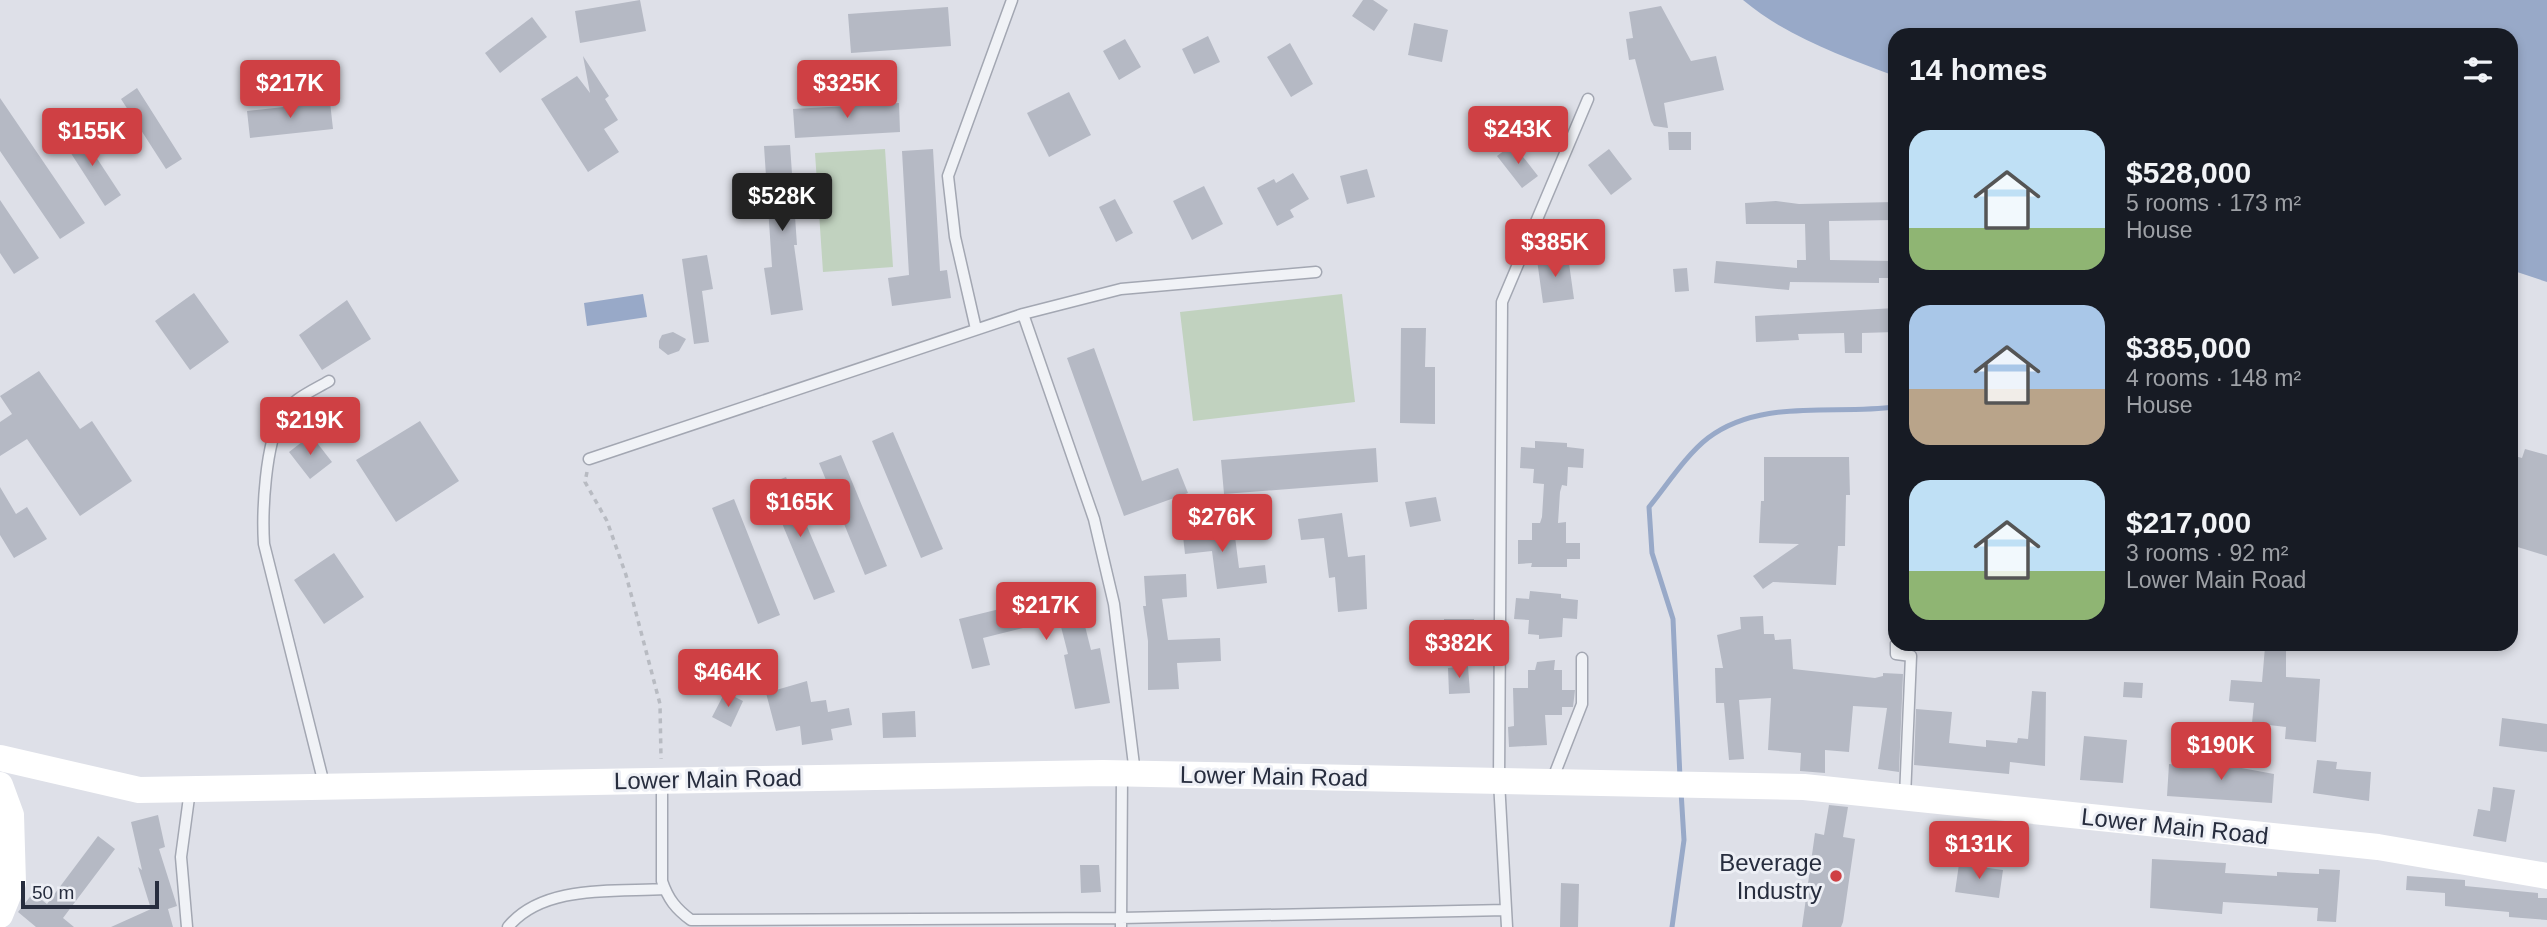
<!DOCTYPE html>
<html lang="en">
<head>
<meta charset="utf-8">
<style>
  body { margin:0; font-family:Helvetica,sans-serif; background:#242831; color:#f1f3f6; height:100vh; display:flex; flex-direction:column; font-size:26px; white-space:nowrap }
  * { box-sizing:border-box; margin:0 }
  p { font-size:23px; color:#9ea1a6 }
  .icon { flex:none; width:38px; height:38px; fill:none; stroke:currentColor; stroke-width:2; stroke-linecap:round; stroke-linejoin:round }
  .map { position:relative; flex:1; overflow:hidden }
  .sheet { position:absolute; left:1888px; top:28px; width:630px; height:623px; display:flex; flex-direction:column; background:#171b24; border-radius:21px; box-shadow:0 4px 10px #0003 }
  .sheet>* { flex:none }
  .scale { position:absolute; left:21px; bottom:18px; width:138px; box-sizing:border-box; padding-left:7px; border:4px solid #272d3e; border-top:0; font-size:19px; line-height:24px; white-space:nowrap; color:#272d3e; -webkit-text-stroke:5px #edeff5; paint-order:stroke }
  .price { position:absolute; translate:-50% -60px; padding:0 16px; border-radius:7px; background:#cf4044; color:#fff; font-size:23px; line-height:46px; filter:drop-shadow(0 2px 4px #0008) }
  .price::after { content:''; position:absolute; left:50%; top:42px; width:21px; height:16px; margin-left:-10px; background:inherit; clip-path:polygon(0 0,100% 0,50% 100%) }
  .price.on { background:#222; color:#fff }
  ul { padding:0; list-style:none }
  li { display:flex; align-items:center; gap:21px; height:175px; padding:0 21px }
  li span { display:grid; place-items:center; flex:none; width:196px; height:140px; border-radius:21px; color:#555 }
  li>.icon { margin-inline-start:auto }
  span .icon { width:84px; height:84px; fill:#fffc; stroke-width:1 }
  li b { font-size:30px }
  h2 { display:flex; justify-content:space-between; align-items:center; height:84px; padding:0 21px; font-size:30px }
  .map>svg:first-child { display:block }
</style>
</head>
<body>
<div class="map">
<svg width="2547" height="927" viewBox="0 0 2547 927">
  <rect width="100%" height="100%" fill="#dee0e8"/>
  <path fill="#c1d2bf" d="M885,149l8,118 -70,5 -8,-119z
    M1342,294l13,108 -162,19 -13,-109z"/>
  <path fill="#98a9c8" d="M1743,0h804v282l-36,-12v-235h-616v41c-53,-20 -108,-39 -152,-76z
    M643,294l4,23 -60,9 -3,-23z"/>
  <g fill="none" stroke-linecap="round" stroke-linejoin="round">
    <path stroke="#98a9c8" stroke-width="5" d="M1680,778l-7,-159 -21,-66 -3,-46c18,-22 37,-52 59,-69 53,-40 126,-23 187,-31
      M1672,927l12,-87 -3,-49"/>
  </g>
  <path fill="#b5b9c4" d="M640,0l6,31 -66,12 -5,-32z
    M1363,0h10l15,10 -14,21 -22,-15z
    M1661,6l30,55 25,-5 8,34 -60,13 4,25 -14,-2 -3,-5 -16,-62 -6,1 -3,-21 7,-1 -4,-26z
    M948,7l3,39 -100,7 -3,-39z
    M532,17l15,20 -47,36 -15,-20z
    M1414,23l34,7 -6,32 -34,-7z
    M1208,36l12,26 -26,12 -12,-25z
    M1125,39l16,28 -22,13 -16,-29z
    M1290,43l23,41 -22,13 -24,-40z
    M583,56l26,40 -4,3 13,21 -14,9 15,23 -31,20 -47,-73 36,-23 13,17z
    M137,88l45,71 -16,10 -45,-70z
    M1069,92l22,43 -42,22 -22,-44z
    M0,98l85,125 -25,16 -60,-88z
    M330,102l3,27 -83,9 -3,-27z
    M899,103l1,29 -105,6 -2,-29z
    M79,131l42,64 -16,11 -42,-65z
    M1668,132h23v18h-22z
    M1513,144l25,32 -16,12 -25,-32z
    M790,145l7,100h-3l9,65 -32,5 -7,-47 8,-1 -8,-121z
    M933,149l7,122 7,-1 4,28 -59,8 -4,-28 21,-3 -7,-124z
    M1609,149l23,30 -21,16 -23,-30z
    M1367,169l8,28 -28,7 -7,-28z
    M1293,173l16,26 -19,11 4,7 -17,9 -20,-38 17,-9 2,4z
    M1204,186l19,38 -31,16 -19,-39z
    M1115,199l18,34 -17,9 -17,-35z
    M0,200l39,58 -25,16 -14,-21z
    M1776,201l23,3 96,-2v18l-66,1 1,39 65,1v17h-16v5l-89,-1 -1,8 -75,-7 2,-22 81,7v-8h9l-1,-36h-59l-1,-21z
    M707,255l6,34 -11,2 7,51 -15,2 -12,-85z
    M1568,256l6,43 -31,4 -6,-43z
    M1687,268l2,23 -14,1 -2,-23z
    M194,293l35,49 -39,28 -35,-49z
    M347,300l24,39 -49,31 -23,-35z
    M1895,308v24l-33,1v20h-17l-1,-20 -46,1 1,6 -43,2 -1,-26z
    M1401,328h25l-1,39h10v57l-35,-1z
    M673,332l13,7 -7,12 -11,4 -9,-7v-7l3,-6z
    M1094,348l48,133 36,-13 10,25 -64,23 -57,-158z
    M39,371l41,58 12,-8 40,60 -52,35 -53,-77 -27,17v-34l12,-8 -12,-18z
    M420,421l39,60 -63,41 -40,-62z
    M893,432l50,117 -22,9 -49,-117z
    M311,435l21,27 -22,17 -21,-27z
    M1535,441l32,2v4l17,2 -1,19 -15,-1 -1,19 -5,-1 -2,7 -2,31 8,-1v21h14v16h-13v8h-36l1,-4 -14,1v-24h14v-17h8l2,-6 2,-33 -11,-1 1,-14 -14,-1 1,-21 14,1z
    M1376,448l2,34 -154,12 -3,-34z
    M2525,449l22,6v101l-36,-11v-90l11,3z
    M841,455l46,111 -22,9 -46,-112z
    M1764,457h85l1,38h-4l-1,51h-7l-2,39 -63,-3 -10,7 -10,-13 46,-32 -40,-1 2,-42h3z
    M786,477l49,115 -21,8 -48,-115z
    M0,487l16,27 11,-7 20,32 -33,19 -14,-23z
    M1436,497l5,24 -31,6 -5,-25z
    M734,499l46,116 -22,9 -46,-116z
    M1342,513l6,44 17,-2 2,54 -29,3 -3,-35 -6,1 -5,-40 -23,2 -3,-21z
    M1233,521l6,47 26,-3 2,18 -50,6 -5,-38 -27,3 -3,-27z
    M334,553l30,44 -40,27 -30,-44z
    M1186,574l1,23 -25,2 6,41 52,-2 1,23 -44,2 2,26 -31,1v-49l-5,-35h3l-2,-30z
    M1076,590l15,60 9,-2 10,55 -35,6 -11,-54 4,-1 -9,-35 -76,19 7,27 -18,4 -13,-50z
    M1530,591l31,3v4l17,2 -1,19 -14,-1 -1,19 -23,2v-4l-11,-1 1,-14 -15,-1 2,-21 13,1z
    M1763,616l1,18h10l1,6 16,-1 2,30 82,9 8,-2v-3l20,1 -4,98 -21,-3 9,-61 -34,-2 -4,46 -24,-2v23l-25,-2 1,-18 -33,-3 3,-52 -32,2 5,59 -15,1 -5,-57h-8l-1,-35h8l-6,-33 24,-6 -1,-12z
    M1444,619h30v20h-30z
    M2265,647l21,2v28l34,2 -4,63 -31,-3 1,-12 -34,-4 2,-20 -25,-2 2,-21 31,2z
    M1555,660l-1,10h8v20h13l-2,17h-11v8h-17l2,30 -38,2 -1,-20 6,-1 -1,-38h15v-18h7l2,-8z
    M1468,666l2,27 -21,1 -1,-26z
    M807,681l4,21 15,-2 2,12 21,-4 3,17 -21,4 2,11 -31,5 -2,-19 -24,5 -10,-38z
    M2124,682l19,1 -1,15 -19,-1z
    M2032,691l14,1 -1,74 -35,-4 -1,12 -95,-9 2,-56 36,3 -3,31 37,4v-7l31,3 1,-5 10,1z
    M725,692l18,9 -12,26 -19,-10z
    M915,711l1,26 -33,1 -1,-25z
    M2502,718l45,6v28l-48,-6z
    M2084,736l43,4 -4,43 -43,-3z
    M2212,753l25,2 -1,12 38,7 -2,29 -105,-7 2,-32 43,4z
    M2317,760l20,2 -1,7 35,3 -2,29 -56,-8z
    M2493,787l22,3 -9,52 -33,-6 5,-27 12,2z
    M1829,805l19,2 -5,30 12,2 -12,83 -2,5h-39l13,-94 9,2z
    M158,815l7,32 -6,2 18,57 -9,3 5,18h-62l40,-18 -13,-42 4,3 -11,-48z
    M98,836l17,13 -52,69 11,9h-38l-18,-15 15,-19 14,11z
    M2152,859l74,4 -1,10 52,3v-4l42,2v-5l21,1 -4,52 -19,-1 1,-13 -95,-6 -1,12 -72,-6z
    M1959,864l44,6 -4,28 -44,-6z
    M1080,865h19l2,27 -20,1z
    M2407,876l58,4v6l73,7v5h9v22l-38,-3v-5l-64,-6v-13l-39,-3z
    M1561,883l18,1 -1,43h-18z"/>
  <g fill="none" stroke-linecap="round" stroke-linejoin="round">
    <defs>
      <path id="lane" d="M1023,314l71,205 20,85 21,169
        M976,329l-21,-92 -7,-61 64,-176
        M589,459l434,-145 98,-25 195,-17
        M1896,644v10l15,2 -6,141
        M1553,778l29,-74v-46
        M662,781v100c6,18 14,28 29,39l430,-2 385,-8
        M324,784l-60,-240c-2,-31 1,-101 18,-128 10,-17 30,-25 47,-35
        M187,927l-6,-70 9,-67
        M508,927c35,-43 106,-35 157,-38
        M1121,927l1,-153
        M1507,927l-8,-146 3,-479 86,-203"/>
    </defs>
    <use href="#lane" stroke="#a3a7b2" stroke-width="13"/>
    <path stroke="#b8bbc2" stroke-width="3.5" stroke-dasharray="5 5" stroke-linecap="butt" d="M587,472l-2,10 22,39 19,54 34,129 1,55"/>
    <use href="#lane" stroke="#f0f2f6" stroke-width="10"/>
    <path stroke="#fff" stroke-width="26" d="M0,758l139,32 964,-17 701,14 574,60 169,29
      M0,785l11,30 2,68 -13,32"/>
  </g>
  <circle fill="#cf4044" stroke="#edeff5" stroke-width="2.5" cx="1836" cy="876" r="7"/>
  <g text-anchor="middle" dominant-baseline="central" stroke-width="6" stroke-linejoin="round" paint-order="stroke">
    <g font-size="24" fill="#272d3e" stroke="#edeff5">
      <text transform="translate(1274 776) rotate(1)">Lower Main Road</text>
      <text transform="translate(708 779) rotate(-1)">Lower Main Road</text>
      <text transform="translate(2175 826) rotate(6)">Lower Main Road</text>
    </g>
    <g font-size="24" fill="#272d3e" stroke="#edeff5" text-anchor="end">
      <text x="1822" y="862">Beverage<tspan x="1822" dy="28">Industry</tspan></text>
    </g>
  </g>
</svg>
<div class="scale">50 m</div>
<b class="price" style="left:290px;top:120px">$217K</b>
<b class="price" style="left:847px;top:120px">$325K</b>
<b class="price" style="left:1518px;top:166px">$243K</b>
<b class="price" style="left:92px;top:168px">$155K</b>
<b class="price on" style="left:782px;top:233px">$528K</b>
<b class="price" style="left:1555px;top:279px">$385K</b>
<b class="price" style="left:310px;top:457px">$219K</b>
<b class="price" style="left:800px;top:539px">$165K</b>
<b class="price" style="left:1222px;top:554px">$276K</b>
<b class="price" style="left:1046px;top:642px">$217K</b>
<b class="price" style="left:1459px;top:680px">$382K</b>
<b class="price" style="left:728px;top:709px">$464K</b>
<b class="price" style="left:2221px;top:782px">$190K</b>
<b class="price" style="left:1979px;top:881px">$131K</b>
<section class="sheet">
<h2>14 homes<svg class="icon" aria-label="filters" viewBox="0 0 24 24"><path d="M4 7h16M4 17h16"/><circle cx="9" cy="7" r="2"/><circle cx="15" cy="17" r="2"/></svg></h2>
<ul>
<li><span style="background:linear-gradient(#bfe0f5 70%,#8fb573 0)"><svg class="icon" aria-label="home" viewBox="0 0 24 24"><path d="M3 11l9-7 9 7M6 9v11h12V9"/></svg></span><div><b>$528,000</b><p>5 rooms · 173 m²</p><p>House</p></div></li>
<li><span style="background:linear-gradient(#a9c7e8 60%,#b9a48a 0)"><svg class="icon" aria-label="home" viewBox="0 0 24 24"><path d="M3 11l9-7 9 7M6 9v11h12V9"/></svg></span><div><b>$385,000</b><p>4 rooms · 148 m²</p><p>House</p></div></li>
<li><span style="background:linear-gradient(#bfe0f5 65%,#8fb573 0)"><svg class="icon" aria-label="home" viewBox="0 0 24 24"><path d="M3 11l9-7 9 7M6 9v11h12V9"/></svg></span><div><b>$217,000</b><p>3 rooms · 92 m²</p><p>Lower Main Road</p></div></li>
</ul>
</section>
</div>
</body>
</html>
